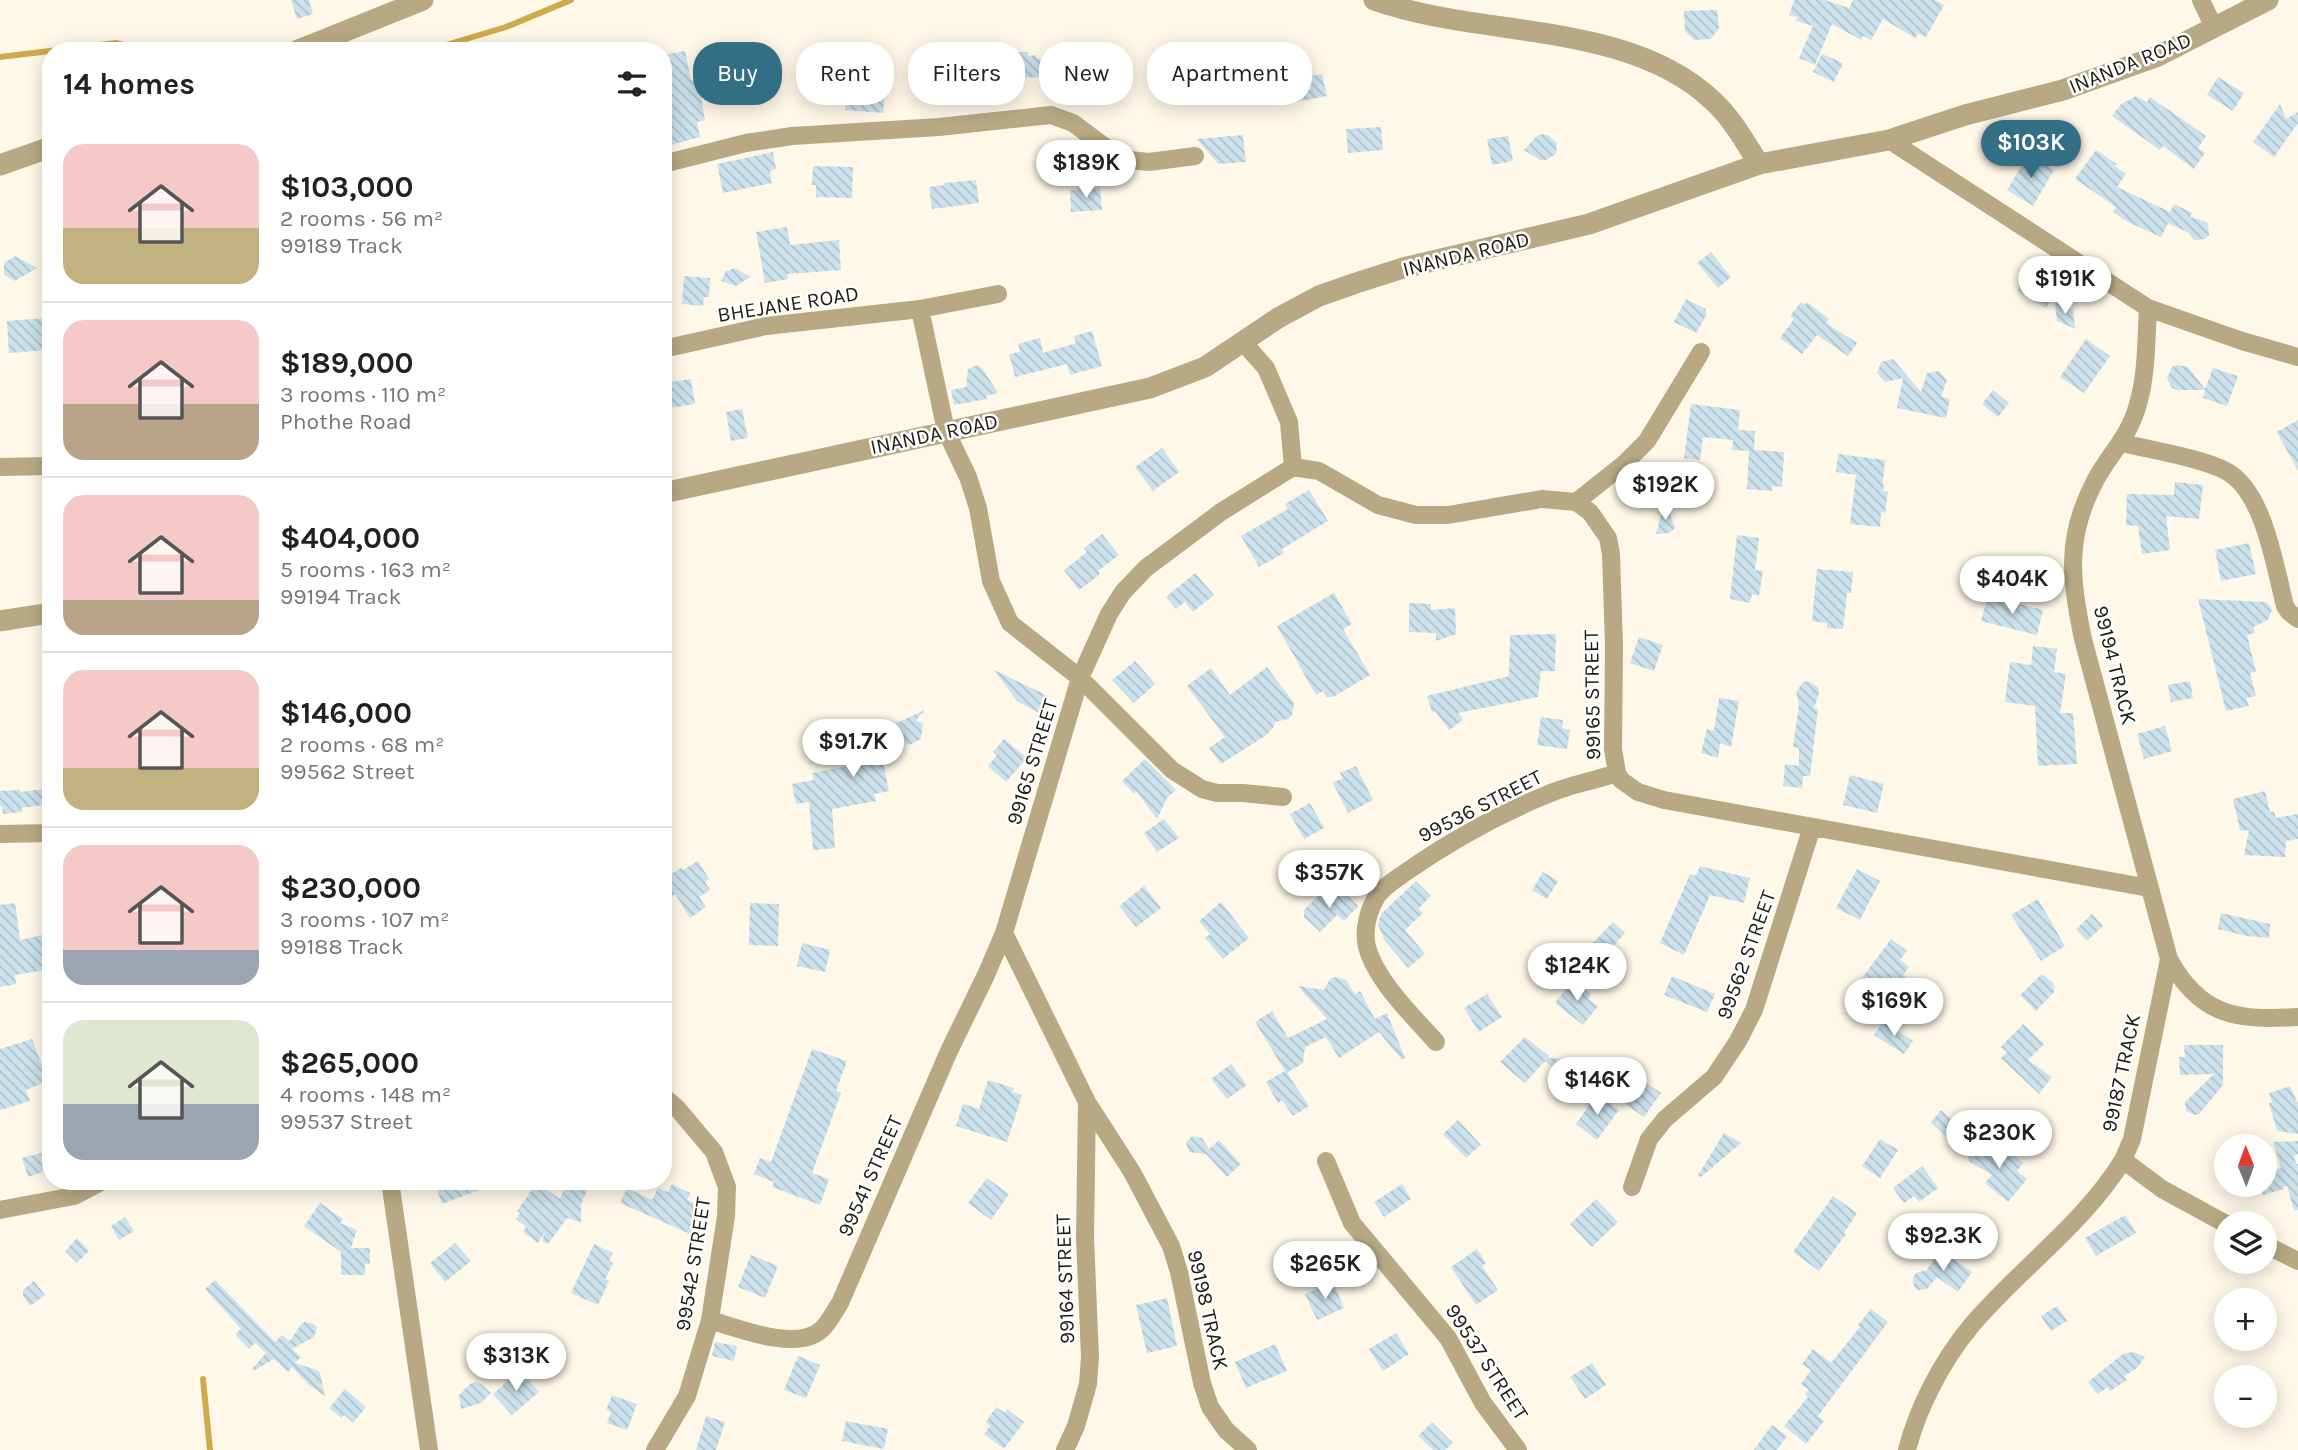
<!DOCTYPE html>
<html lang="en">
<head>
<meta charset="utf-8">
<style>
  body { margin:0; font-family:Karla,sans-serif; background:#f2f2f2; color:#202124; height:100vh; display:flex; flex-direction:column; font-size:26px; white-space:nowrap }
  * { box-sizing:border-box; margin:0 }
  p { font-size:23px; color:#757577 }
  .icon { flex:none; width:38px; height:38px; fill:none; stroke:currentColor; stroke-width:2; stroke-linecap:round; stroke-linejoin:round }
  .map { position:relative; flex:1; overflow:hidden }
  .side { position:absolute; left:42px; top:42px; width:630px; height:1148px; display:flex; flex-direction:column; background:#fff; border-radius:28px; box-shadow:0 4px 18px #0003 }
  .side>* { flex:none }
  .hud { position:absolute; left:693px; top:42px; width:665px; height:63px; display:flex; gap:14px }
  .needle { width:46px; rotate:359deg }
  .controls { position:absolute; left:2214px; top:1134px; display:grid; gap:14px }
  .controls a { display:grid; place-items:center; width:63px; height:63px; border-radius:50%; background:#fff; box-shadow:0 4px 18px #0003; font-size:35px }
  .price { position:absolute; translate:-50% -60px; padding:0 16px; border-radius:24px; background:#fff; color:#222; font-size:23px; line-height:46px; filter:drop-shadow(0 2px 4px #0008) }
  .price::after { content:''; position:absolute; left:50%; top:42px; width:21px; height:16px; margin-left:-10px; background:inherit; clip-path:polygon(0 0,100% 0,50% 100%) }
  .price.selected { background:#326f85; color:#fff }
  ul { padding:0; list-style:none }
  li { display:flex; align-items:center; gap:21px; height:175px; padding:0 21px }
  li+li { border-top:2px solid #e0e0e0 }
  li span { display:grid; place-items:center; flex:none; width:196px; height:140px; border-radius:21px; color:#555 }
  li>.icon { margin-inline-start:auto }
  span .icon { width:84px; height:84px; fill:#fffc; stroke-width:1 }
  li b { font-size:30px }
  h2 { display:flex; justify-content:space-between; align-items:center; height:84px; padding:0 21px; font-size:30px }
  .tag { padding:0 24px; border-radius:28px; background:#fff; box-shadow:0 4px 18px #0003; font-size:24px; line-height:63px }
  .tag.selected { background:#326f85; color:#fff }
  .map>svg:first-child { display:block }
</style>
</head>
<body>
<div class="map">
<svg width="2298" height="1450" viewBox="0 0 2298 1450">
  <defs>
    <pattern id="building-back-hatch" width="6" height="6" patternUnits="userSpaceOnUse" patternTransform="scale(1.75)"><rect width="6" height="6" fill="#cbe2ec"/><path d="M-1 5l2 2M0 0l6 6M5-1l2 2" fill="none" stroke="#aec1ca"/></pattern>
  </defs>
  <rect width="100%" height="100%" fill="#fff8e8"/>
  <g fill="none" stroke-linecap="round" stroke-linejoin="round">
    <path stroke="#cdaa4b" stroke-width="6" d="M426,51l80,-24 65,-27
      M0,57l116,-14 31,8
      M203,1379l7,71"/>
  </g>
  <path fill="url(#building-back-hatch)" d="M291,0h18l4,14 -16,5z
    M1794,0h31l24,8 4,-8h82l9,5 -18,32 -8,-4 -3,5 -32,-19 -12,21 -8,-4 -2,4 -29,-16 -17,41 -16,-7 14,-32 -17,-5 2,-4 -9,-2z
    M1717,10l2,18 -8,11 -17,1 -9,-9 -1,-20z
    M685,51l6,29 7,-1 7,41 -8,2 3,15 -37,10v-63l4,-1 -4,-28z
    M1012,52h16v4l8,-1 1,4h8l1,18 -62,2v-22l28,-1z
    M1822,54l21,9 -9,19 -21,-10z
    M1322,74l5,22 -41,8 -4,-23z
    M2218,77l26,16 -11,18 -26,-16z
    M857,87l28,2 -2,24 -38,-3 2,-21 10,1z
    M2136,96l11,6 3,-5 56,39 -8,12 7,5 -11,16 -31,-23 -3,4 -48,-34 8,-11z
    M2280,104l6,15 12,-7v11l-24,34 -21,-15z
    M1381,127l2,23 -35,3 -2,-24z
    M1542,134l6,1 9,8 -1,11 -10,6h-6l-16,-10 13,-14z
    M1243,135l3,27 -28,2 -21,-25z
    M1508,136l5,25 -21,4 -5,-26z
    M2096,150l21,14 -2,2 11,8 -9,13 53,25 4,-8 18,9 -2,4 14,4 4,3 1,11 -4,4 -11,1 -5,-7 -21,-10 -7,14 -33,-15 -15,-10 3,-5 -41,-28z
    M773,152l3,17 -6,2 2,12 -49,10 -6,-29z
    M2029,154l25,16 -21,36 -26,-16z
    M813,166l40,1 -1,31 -36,-1v-12h-4z
    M976,180l3,23 -47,6 -3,-22 15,-2v-2z
    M1100,188l2,22 -31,2 -1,-22z
    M787,227l3,18 49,-5 2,30 -54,4 1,5 -23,4 -9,-51z
    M1711,252l20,25 -13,11 -21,-25z
    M15,256l22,12 -22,13 -11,-6v-12z
    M735,268l15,9 -14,9 -15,-5 5,-10z
    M2030,270l29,17 -13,21 -29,-17z
    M684,276l26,2 -1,19h-5l-1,9 -21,-2z
    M1686,299l20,10v7l-10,17 -22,-11z
    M1801,302l4,3 2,-3 22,17 -3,4 31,20 -9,13 -31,-21 -15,19 -22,-16 14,-19 -4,-3z
    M2055,303l18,7 2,19 -18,-8z
    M46,318l3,32 -40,3 -2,-32z
    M1092,331l10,35 -32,9 -3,-11 -52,13 -6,-23 11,-2 -2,-8 22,-6 3,15 33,-10 -2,-7z
    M2086,339l24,17 -26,37 -24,-16z
    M1893,359l28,33 6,-19 12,-2 8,9 -6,17 9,2 -4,19 -49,-10 6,-30 -18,4 -8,-9 4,-11z
    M977,365l5,3 16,25 -12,3 1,3 -33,6 -3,-15 15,-3 2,-18z
    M2177,365l11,2 17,22 8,-21 25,8 -11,30 -24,-8 2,-8h-28l-5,-2 -5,-10 5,-11z
    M691,379l4,25 -32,5v-26z
    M1993,390l16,13 -11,14 -16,-13z
    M1691,404l49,6 -2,20 17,1 -1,19 30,2 -2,35 -10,-1v5l-25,-2 2,-38 -17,-1 1,-10 -30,-3 -3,23 -16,-2z
    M742,409l6,29 -17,3 -5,-29z
    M2298,420v51l-21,-39z
    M1162,448l17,24 -26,19 -18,-24z
    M1838,454l47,6 -2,22 1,9 4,1 -3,21 -4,-1 -1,15 -30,-3 6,-49 -20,-3z
    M2175,482l28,3 -4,34 -33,-3 4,34 -28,4 -4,-28 -12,-1 1,-31 47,1z
    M1309,490l19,31 -46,28 2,4 -25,14 -18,-31 47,-27 -3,-5z
    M1665,502l10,26 -6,5 -13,1z
    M1102,534l17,21 -21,16 2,2 -2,3 -19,14 -15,-20 23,-18 -3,-4z
    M1737,535l22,3 -4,32 8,1 -4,25 -7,-2 -2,9 -20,-4z
    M2249,543l7,31 -35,7 -6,-31z
    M1817,569l36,3 -2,21h-4l-4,36 -16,-1v-5l-15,-2z
    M1195,573l19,22 -21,17 -8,-10 -9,7 -10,-12z
    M1334,593l18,31 -9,5 27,46 -37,22h-6l-4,-6 -7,4 -39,-69z
    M1988,596l55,14 -6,25 -56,-14z
    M2198,599l67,3 5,3 2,5 -4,10 -15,7 2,6 -8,2 9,37 -6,1 6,23 -10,2 3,8 -23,5z
    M1409,603l22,1v6l24,-2 1,26 -20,7v-8l-27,-1z
    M1556,634l-1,37h-14l-3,26 -80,16 5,7 -14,10 -14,-19 -3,1 -5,-16 82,-20 1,-41z
    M1639,637l24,8 -9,26 -24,-8z
    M2033,646l24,3 -3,23 12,2 -6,39h13l4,51 -39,2 -3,-60 -30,-4 5,-40 21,3z
    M1135,661l20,23 -21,19 -22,-23z
    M1267,667l27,36 -2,12 -4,4 -13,3 -2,6 -8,8 -44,28 -12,-16 16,-11 -38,-51 24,-18 19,27z
    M994,670l54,26 -9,17 -22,-12z
    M1808,681l10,6 1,6 -5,16h4l-8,67h-7l-1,12 -19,-2 2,-22 14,2v-18l-6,-1 6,-43 -3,-12 7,-10z
    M2190,681l3,17 -22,4 -3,-17z
    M1719,698l20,3 -8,46 -11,-4 -2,15 -17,-5 6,-24 7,2z
    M925,710l-9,10 7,4 -2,15 -12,6 -10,-6 -8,9 -10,4 8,39 -15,3 2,7 -44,8 3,39 -22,2 -4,-48 -13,2 -4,-20 22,-4 -2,-7 37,-7 -3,-16 19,-3 4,-17 4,-5 13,-3 6,3z
    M1541,717l22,3 -1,8 8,2 -3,19 -30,-4z
    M2165,726l7,25 -28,8 -7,-25z
    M1004,739l23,19 -21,24 -18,-16 9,-11 -4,-3z
    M1145,759l31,31 -9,8 -10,21 -21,-28 -2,3 -12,-13z
    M1356,766l17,34 -25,13 -15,-30 10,-5 -3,-5z
    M1850,775l34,9 -7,29 -34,-8z
    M51,788v16l-30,4 1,4 -19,2 -1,-8h-2v-15l20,-1v2z
    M2265,791l5,21h4l2,6 22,-4v25l-12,2 -1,16 -41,-2 5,-25 -9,1 -7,-32z
    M1310,803l14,25 -20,11 -14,-25z
    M1164,819l15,19 -22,14 -13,-19z
    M698,861l11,18 -4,3 5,8 -11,7 7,10 -16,11 -15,-24 -4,3 -8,-13v-5l18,-11 2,2z
    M1700,866l50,12 -6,25 -34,-8 -26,60 -24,-12 30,-69 6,2z
    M1857,869l23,12 -20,39 -24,-12z
    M1543,872l15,9 -11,18 -15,-9z
    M1416,881l15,15 -13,13 5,4 -18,17 20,24 -17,14 -23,-27 -7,-16 3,-11z
    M1144,886l17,22 -25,19 -17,-21z
    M1340,888l18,18 -14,15 -7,-6 -17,17 -16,-15v-7l16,-16 8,8z
    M2038,899l27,47 -24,15 -30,-46z
    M1221,902l28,36 -26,21 -18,-21 5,-4 -11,-13z
    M15,903l5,37 31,-7v36l-36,6 1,9 -16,3v-82z
    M750,903l29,1 -1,42 -29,-1z
    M2221,913l49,11 -1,14 -23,-2 -28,-7z
    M2092,914l11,12 -16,15 -11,-12z
    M1613,922l12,11 -21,23 -12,-12z
    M1891,939l16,12 -7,9 9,7 -6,8 8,6 -22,29 -33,-24z
    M802,943l28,7 -5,22 -28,-6z
    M2042,974l11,9 1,5v4l-18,19 -16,-16z
    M1672,976l43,18 -8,18 -43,-17z
    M1335,977l11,3 9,14 5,-3 15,28 12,-6 18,45 -3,2 -23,-28 -40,26 -13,-21 -21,10 -2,16 -16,10 22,33 -16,10 -11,-16 -4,3 -12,-21 19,-11 -30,-49 17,-11 16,27 39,-19 -29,-33 26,4 6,-11z
    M1573,980l18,14 -3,5 10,7 -15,19 -28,-22z
    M1487,994l15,23 -23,15 -15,-24z
    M1883,1022l30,19 -9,13 -30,-19z
    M2023,1024l21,20 -16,16 24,17 -13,17 -38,-36 6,-6 -6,-5z
    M1525,1037l24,19 -1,2 18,1 3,3 2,8 -11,4 -15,-13 -20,22 -25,-21z
    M32,1039l16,42 -22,9 4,11 -30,9v-61z
    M2184,1045h39v40l-24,29 -4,1 -9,-4 -1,-9 29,-28 -34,1 -1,-18h6z
    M812,1049l35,12 -11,30 5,2 -29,80 17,6 -9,26 -48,-18 2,-5 -20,-8 6,-16 11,4z
    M1231,1064l16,21 -20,14 -16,-20z
    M1639,1078l22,15 -17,24 -22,-15z
    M988,1080l26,8 -2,4 10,3 -15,47 -51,-16 7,-22 16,5z
    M2290,1086l8,18v30l-21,-3 -8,-28 3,-1 -3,-9z
    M1597,1094l22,16 -22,30 -21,-16z
    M1941,1110l16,15v6l-8,8 -18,-17z
    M1458,1120l23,25 -15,13 -23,-24z
    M1724,1133l17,10 -40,34 -3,-2z
    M1192,1136l10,2 7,11 10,-9 22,24 -14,13 -21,-23 -17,-2 -3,-9z
    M1880,1139l18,11 -18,28 -18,-12z
    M2298,1141v13l-4,2 2,8h2v46h-4l-7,-24 -4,1 1,2 -22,6 2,-21 17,-6 -8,-26z
    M1969,1144l13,1 11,8h18l12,10 -6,8 10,8 -19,23 -23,-19 7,-8 -22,-13 -2,-5z
    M41,1153l5,18 -18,6 -6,-19z
    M1922,1166l16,22 -19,14 -5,-6 -10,7 -11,-15z
    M987,1178l22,16 -18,26 -23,-17z
    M434,1181h64v2l-56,21z
    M568,1181h23l-10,23v18l-14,-4 -19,26 -6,-3 3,-9 -7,11 -15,-11 3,-5 -10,-8 4,-6 -3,-2 20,-28 23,16z
    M672,1184l18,9 -3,7 9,4 -3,8 11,4 -9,20 -75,-33 7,-15 25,12 6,-12 10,4z
    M1402,1184l9,15 -27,18 -10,-15z
    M1833,1196l24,17 -13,20 2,1 -27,37 -26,-19z
    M1596,1199l22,23 -26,25 -22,-23z
    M320,1203l23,16 -3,4 17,7 -6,18h19v16h-5v11h-24v-23l-37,-26z
    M2125,1215l11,18 -40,23 -11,-18z
    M125,1217l9,14 -15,9 -8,-14z
    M77,1238l12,13 -12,12 -12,-12z
    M455,1243l16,18 -26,21 -15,-19z
    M594,1244l19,9 -4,8 4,2 -8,16 4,2 -11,24 -27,-12z
    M1477,1249l9,14 -4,3 16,24 -22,15 -25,-38z
    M1940,1250l32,22 -14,20 -21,-15 -10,12 -10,1 -3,-4 -1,-9 3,-4 11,-3z
    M751,1255l27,11 -13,32 -27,-11z
    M215,1280l60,62 7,-7 8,6 11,-17 4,-2 9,2 3,4 -3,9 -22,12 9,8 -6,6 22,7 3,3 5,23 -16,-11 -17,-18 -4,5 -14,-13 -21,12 -1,-2 14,-16 -11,-10 -6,6 -14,-15 6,-5 -36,-40z
    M34,1281l11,14 -15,11 -7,-10v-6z
    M1333,1282l11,26 -27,12 -12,-26z
    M1167,1298l10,48 -30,7 -11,-48z
    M2057,1306l10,15 -16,10 -10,-15z
    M1871,1309l17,13 -70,94 6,5 -18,23 -22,-18 24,-29 -3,-3 4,-4 -8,-6 10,-14 -9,-6 11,-15 18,14 29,-36 -2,-2z
    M1396,1333l13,21 -26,17 -14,-22z
    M715,1342l22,4 -3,15 -22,-5z
    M1275,1344l12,27 -41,17 -11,-26z
    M2133,1352l12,5 -8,11 -13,8 3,4 -17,11 -2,-4 -10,7 -10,-12 35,-28z
    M798,1356l22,9 -14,33 -22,-8z
    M1592,1363l14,22 -21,14 -15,-22z
    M520,1370l19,22 -27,23 -19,-21z
    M475,1382l6,2 10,9 -10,10 -20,6 -2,-14 11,-11z
    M345,1389l21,18 -13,16 -9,-8 -3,3 -12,-10z
    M612,1395l25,9 -10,26 -20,-7 4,-11 -5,-2z
    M996,1407l9,6 2,-4 17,13 -20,27 -20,-15 6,-8 -4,-4z
    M706,1416l19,6 -9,28h-20z
    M846,1421l42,8 -4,20 -42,-8z
    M1432,1422l21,21 -8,7h-12l-15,-14z
    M1772,1425l15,11 -10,14h-23z"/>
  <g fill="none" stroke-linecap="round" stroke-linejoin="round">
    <path stroke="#b8a984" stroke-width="18" d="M2201,0l13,28
      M1889,140l259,168 94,33 56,16
      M663,164l83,-21 46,-7 147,-9 112,-12 22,8 43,32 13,5 20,2 46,-6
      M2148,308c-2,32 -1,65 -10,96 -9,34 -30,51 -44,79 -29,56 -23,97 -11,156l86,320c31,57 68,62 129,58
      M920,309l78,-15
      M1243,342l23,26 23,54 4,45
      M663,349l103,-23 154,-17 26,122 22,46 10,31 13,73 19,42 70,55 92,92 30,19 15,4h26l40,4
      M2122,443c29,7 79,15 104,28 38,20 49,96 59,135l4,6 9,7
      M0,467l51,-1
      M1576,502l48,-38 23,-23 54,-89
      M0,834l51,-1
      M1004,933l83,169 45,70 39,74 8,26 23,111 8,24 16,23 22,20
      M2169,959l-37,180 -9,21 39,29 64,35
      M1436,1042c-22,-25 -60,-61 -69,-95 -4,-17 1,-36 10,-51 7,-10 19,-17 29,-24 43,-30 91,-57 140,-77 22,-10 48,-14 71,-22
      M1326,1161l26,62 96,115 35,65 35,47
      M390,1181l39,269
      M1632,1187l17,-48 16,-20 49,-42 24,-36 16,-31 58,-183
      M0,1210l74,-14 29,-15
      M2264,1244l34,17
      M710,1320c28,8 86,32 111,10 8,-7 13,-18 19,-27l109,-252 37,-76 18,-42 76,-255 29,-64 14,-22 23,-24 75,-56 72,-45 26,4 59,34 38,10h32l94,-16 34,3 14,10 18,26 3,16 3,92 -1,103 4,24 4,7 17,12 26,8 485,88
      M655,1450l32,-54 23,-76 16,-104 1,-29 -13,-35 -37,-44 -14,-12
      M1065,1450l11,-24 12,-42 2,-27 -5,-119 2,-136
      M1907,1450c11,-43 35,-89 64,-124 48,-57 112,-101 152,-166"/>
    <path stroke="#b8a984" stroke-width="21" d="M1374,0c105,38 253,20 338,100 20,18 33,42 47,64
      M296,51l127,-51
      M0,165l51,-18
      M663,493l487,-105 55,-21 73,-49 41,-22 37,-13 47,-15 186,-44 170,-60 130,-24 76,-25 98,-25 95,-34 110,-56
      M0,621l51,-8"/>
  </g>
  <g text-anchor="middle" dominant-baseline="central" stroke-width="5" stroke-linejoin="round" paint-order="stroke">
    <g font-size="21" fill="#1f1c14" stroke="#fff">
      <text transform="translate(2130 63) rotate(-22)">INANDA ROAD</text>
      <text transform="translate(1466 254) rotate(-14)">INANDA ROAD</text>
      <text transform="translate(788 304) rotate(-9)">BHEJANE ROAD</text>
      <text transform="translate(934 434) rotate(-12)">INANDA ROAD</text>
      <text transform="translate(2115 665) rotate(76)">99194 TRACK</text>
      <text transform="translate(1592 695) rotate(-91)">99165 STREET</text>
      <text transform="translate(1032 762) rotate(-73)">99165 STREET</text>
      <text transform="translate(1480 806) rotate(-27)">99536 STREET</text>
      <text transform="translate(1746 955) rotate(-70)">99562 STREET</text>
      <text transform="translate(2121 1073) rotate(-78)">99187 TRACK</text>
      <text transform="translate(870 1176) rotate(-66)">99541 STREET</text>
      <text transform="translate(693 1264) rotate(-81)">99542 STREET</text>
      <text transform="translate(1065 1279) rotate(-92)">99164 STREET</text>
      <text transform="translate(1208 1310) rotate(77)">99198 TRACK</text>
      <text transform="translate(1487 1362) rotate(57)">99537 STREET</text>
    </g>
  </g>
</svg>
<div class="controls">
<a><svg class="needle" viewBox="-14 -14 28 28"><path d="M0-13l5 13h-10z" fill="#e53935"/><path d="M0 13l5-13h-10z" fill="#757577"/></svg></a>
<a><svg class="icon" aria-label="layers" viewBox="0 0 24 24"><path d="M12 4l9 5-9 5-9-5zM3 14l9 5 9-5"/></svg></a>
<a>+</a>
<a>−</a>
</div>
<b class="price selected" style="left:2031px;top:180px">$103K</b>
<b class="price" style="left:1086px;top:200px">$189K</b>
<b class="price" style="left:2065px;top:316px">$191K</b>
<b class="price" style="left:1665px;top:522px">$192K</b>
<b class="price" style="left:2012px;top:616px">$404K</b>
<b class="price" style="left:853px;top:779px">$91.7K</b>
<b class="price" style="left:1329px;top:910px">$357K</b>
<b class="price" style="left:1577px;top:1003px">$124K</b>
<b class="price" style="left:1894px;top:1038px">$169K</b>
<b class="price" style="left:1597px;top:1117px">$146K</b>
<b class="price" style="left:1999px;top:1170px">$230K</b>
<b class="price" style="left:1943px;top:1273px">$92.3K</b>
<b class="price" style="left:1325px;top:1301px">$265K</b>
<b class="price" style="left:516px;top:1393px">$313K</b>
<div class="hud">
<a class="tag selected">Buy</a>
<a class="tag">Rent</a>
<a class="tag">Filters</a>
<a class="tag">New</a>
<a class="tag">Apartment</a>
</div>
<section class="side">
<h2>14 homes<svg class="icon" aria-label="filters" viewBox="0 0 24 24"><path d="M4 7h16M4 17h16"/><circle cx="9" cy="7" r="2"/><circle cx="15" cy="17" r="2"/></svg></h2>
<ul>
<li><span style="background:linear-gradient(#f6c9c9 60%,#c2b280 0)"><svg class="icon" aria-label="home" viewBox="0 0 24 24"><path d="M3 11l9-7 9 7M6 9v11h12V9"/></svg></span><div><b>$103,000</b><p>2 rooms · 56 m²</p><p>99189 Track</p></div></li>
<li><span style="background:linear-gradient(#f6c9c9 60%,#b9a48a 0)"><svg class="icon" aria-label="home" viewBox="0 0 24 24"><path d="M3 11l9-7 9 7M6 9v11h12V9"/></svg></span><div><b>$189,000</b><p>3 rooms · 110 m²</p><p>Phothe Road</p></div></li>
<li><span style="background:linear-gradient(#f6c9c9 75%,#b9a48a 0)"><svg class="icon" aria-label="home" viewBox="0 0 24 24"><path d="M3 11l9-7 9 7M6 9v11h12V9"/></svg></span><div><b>$404,000</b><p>5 rooms · 163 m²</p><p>99194 Track</p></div></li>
<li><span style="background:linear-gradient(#f6c9c9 70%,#c2b280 0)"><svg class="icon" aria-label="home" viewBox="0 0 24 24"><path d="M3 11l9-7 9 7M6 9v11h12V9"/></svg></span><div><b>$146,000</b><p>2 rooms · 68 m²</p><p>99562 Street</p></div></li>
<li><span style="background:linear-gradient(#f6c9c9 75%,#9aa5b1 0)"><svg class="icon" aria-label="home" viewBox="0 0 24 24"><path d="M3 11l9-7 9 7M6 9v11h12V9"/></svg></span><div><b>$230,000</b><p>3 rooms · 107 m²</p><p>99188 Track</p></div></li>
<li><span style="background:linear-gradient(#dfe7d0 60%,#9aa5b1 0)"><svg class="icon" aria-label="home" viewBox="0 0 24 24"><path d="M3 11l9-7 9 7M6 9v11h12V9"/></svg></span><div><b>$265,000</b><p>4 rooms · 148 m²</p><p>99537 Street</p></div></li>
</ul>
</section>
</div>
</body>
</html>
